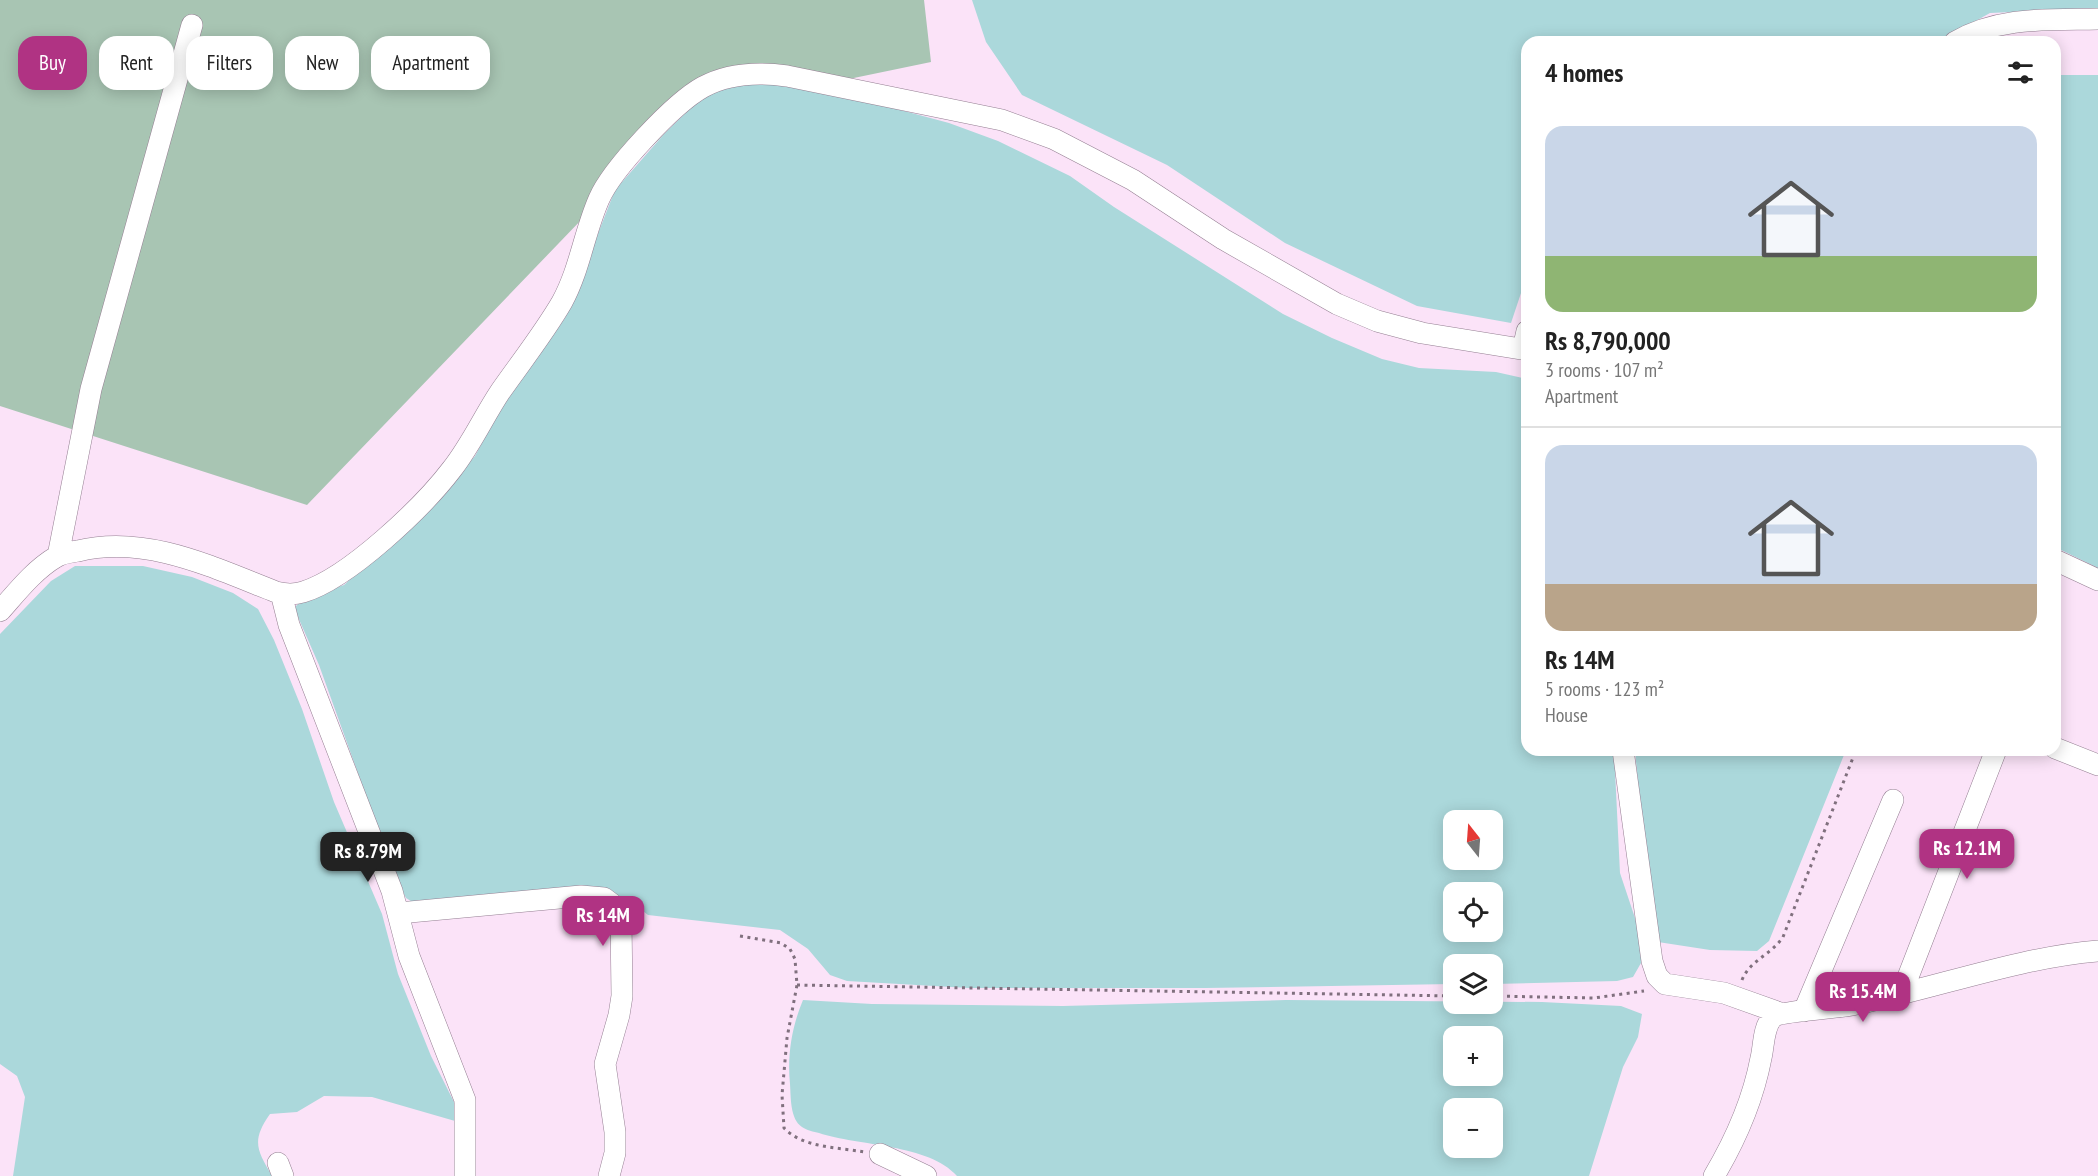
<!DOCTYPE html>
<html lang="en">
<head>
<meta charset="utf-8">
<style>
  body { margin:0; font-family:"PT Sans Narrow",sans-serif; background:#f6f6f6; color:#222; height:100vh; display:flex; flex-direction:column; font-size:22px; white-space:nowrap }
  * { box-sizing:border-box; margin:0 }
  p { font-size:20px; color:#767676 }
  .icon { flex:none; width:33px; height:33px; fill:none; stroke:currentColor; stroke-width:2; stroke-linecap:round; stroke-linejoin:round }
  .map { position:relative; flex:1; overflow:hidden }
  .sheet { position:absolute; left:1521px; top:36px; width:540px; height:720px; display:flex; flex-direction:column; background:#fff; border-radius:18px; box-shadow:0 3px 15px #0003 }
  .sheet>* { flex:none }
  .top-card { position:absolute; left:18px; top:36px; width:570px; height:54px; display:flex; gap:12px }
  .needle { width:39px; rotate:343deg }
  .buttons { position:absolute; left:1443px; top:810px; display:grid; gap:12px }
  .buttons a { display:grid; place-items:center; width:60px; height:60px; border-radius:12px; background:#fff; box-shadow:0 3px 15px #0003; font-size:30px }
  .price { position:absolute; translate:-50% -51px; padding:0 14px; border-radius:12px; background:#b03383; color:#fff; font-size:20px; line-height:39px; filter:drop-shadow(0 2px 3px #0008) }
  .price::after { content:''; position:absolute; left:50%; top:36px; width:18px; height:14px; margin-left:-9px; background:inherit; clip-path:polygon(0 0,100% 0,50% 100%) }
  .price.active { background:#222; color:#fff }
  ul { padding:0; list-style:none }
  li { display:grid; align-content:center; gap:12px; height:318px; padding:0 24px }
  li+li { border-top:2px solid #e0e0e0 }
  li span { display:grid; place-items:center; height:186px; border-radius:18px; color:#555 }
  li>.icon { margin-inline-start:auto }
  span .icon { width:108px; height:108px; fill:#fffc; stroke-width:1 }
  li b { font-size:26px }
  h2 { display:flex; justify-content:space-between; align-items:center; height:72px; padding:0 24px; font-size:26px }
  .chip { padding:0 21px; border-radius:18px; background:#fff; box-shadow:0 3px 15px #0003; font-size:21px; line-height:54px }
  .chip.active { background:#b03383; color:#fff }
  .map>svg:first-child { display:block }
</style>
</head>
<body>
<div class="map">
<svg width="2098" height="1176" viewBox="0 0 2098 1176">
  <rect width="100%" height="100%" fill="#fbe3f8"/>
  <path fill="#a8c5b3" d="M0,0h924l7,62 -247,51 -377,392 -307,-99z"/>
  <path fill="#abd8db" fill-rule="evenodd" d="M972,0h1126v8l-108,5 -52,29h-411v233l-16,48 -94,-17 -132,-63 -118,-78 -145,-70 -36,-53z
    M2055,75h43v493l-43,-21z
    M748,81l23,2 122,25 56,15 49,18 72,35 44,31 169,107 49,24 50,21 37,9 77,4 31,7v371h87l6,123 20,60 5,23 -12,21 -16,4 -124,3 -1,-20h-38l-1,20 -248,4h-236l-122,-7 -17,-6 -22,-26 -28,-19 -132,-15 -15,-12 -28,-11 -191,11 -8,-5 -10,-19 -77,-214 -25,-57 10,-10 40,-13 90,-83 41,-46 23,-43 67,-95 50,-128 50,-57 35,-34 22,-11zM1454,820h38v40h-38zM1454,892h38v40h-38z
    M75,566h68l49,11 41,16 25,16 16,31 28,69 32,93 48,112 16,60 33,82 27,54 -3,11 -83,-24 -48,-1 -27,16 -27,2c-19,27 -13,36 2,62h-259l12,-79 -8,-21 -17,-12v-430l51,-53z
    M1635,750h211l-77,191 -12,10 -47,-1 -52,-8 -14,-91z
    M803,1000l69,4 191,2 223,-6 256,2 79,4 21,8 -4,23 -15,30 -34,109h-632c-28,-32 -99,-30 -138,-43 -5,-1 -13,-3 -17,-6 -12,-8 -11,-29 -12,-43 -3,-29 2,-58 13,-84zM1454,1036h38v40h-38zM1454,1108h38v40h-38z"/>
  <g fill="none" stroke-linecap="round" stroke-linejoin="round">
    <defs>
      <path id="street" d="M1955,42c44,-26 94,-22 143,-23
        M1523,349l4,-18
        M58,556l33,-167 101,-364
        M2055,560l43,20
        M281,593l8,32 103,266 17,65 56,144v76
        M0,611c17,-19 34,-41 56,-54 6,-4 15,-5 22,-6 68,-17 136,17 198,41 10,2 17,3 27,0 46,-14 120,-85 149,-123 19,-24 32,-53 48,-77 21,-30 44,-59 62,-90 18,-33 22,-69 37,-103 13,-30 75,-96 104,-112 26,-14 56,-15 84,-11l215,44 52,19 79,41 90,59 114,65 40,17 45,12 105,17
        M2055,748l43,17
        M1623,750l29,211 5,15 8,8 59,9 56,20
        M399,913l182,-17 23,2 8,6 9,16 1,76 -3,19 -14,49 10,68v21l-6,23
        M1901,995l95,-245
        M1804,1011l89,-211
        M880,1154l46,22
        M278,1163l5,13
        M1714,1176c22,-37 39,-76 47,-118 3,-12 2,-30 11,-40 7,-7 65,-10 80,-13 82,-16 163,-47 246,-54"/>
    </defs>
    <use href="#street" stroke="#947f92" stroke-width="22"/>
    <path stroke="#80707e" stroke-width="3" stroke-dasharray="3 4.5" stroke-linecap="butt" d="M740,936l41,7 9,6 5,10 2,26 -10,53 -5,57 2,33c19,20 53,19 80,24
      M1742,980c8,-20 29,-25 41,-43l73,-187
      M797,985l657,11
      M1492,996l102,2 50,-7"/>
    <use href="#street" stroke="#fff" stroke-width="21"/>
  </g>
</svg>
<div class="buttons">
<a><svg class="needle" viewBox="-14 -14 28 28"><path d="M0-13l5 13h-10z" fill="#e53935"/><path d="M0 13l5-13h-10z" fill="#767676"/></svg></a>
<a><svg class="icon" aria-label="locate" viewBox="0 0 24 24"><circle cx="12" cy="12" r="6"/><path d="M12 2v4M12 18v4M2 12h4M18 12h4"/></svg></a>
<a><svg class="icon" aria-label="layers" viewBox="0 0 24 24"><path d="M12 4l9 5-9 5-9-5zM3 14l9 5 9-5"/></svg></a>
<a>+</a>
<a>−</a>
</div>
<b class="price" style="left:1967px;top:880px">Rs 12.1M</b>
<b class="price active" style="left:368px;top:883px">Rs 8.79M</b>
<b class="price" style="left:603px;top:947px">Rs 14M</b>
<b class="price" style="left:1863px;top:1023px">Rs 15.4M</b>
<div class="top-card">
<a class="chip active">Buy</a>
<a class="chip">Rent</a>
<a class="chip">Filters</a>
<a class="chip">New</a>
<a class="chip">Apartment</a>
</div>
<section class="sheet">
<h2>4 homes<svg class="icon" aria-label="filters" viewBox="0 0 24 24"><path d="M4 7h16M4 17h16"/><circle cx="9" cy="7" r="2"/><circle cx="15" cy="17" r="2"/></svg></h2>
<ul>
<li><span style="background:linear-gradient(#c9d6e8 70%,#8fb573 0)"><svg class="icon" aria-label="home" viewBox="0 0 24 24"><path d="M3 11l9-7 9 7M6 9v11h12V9"/></svg></span><div><b>Rs 8,790,000</b><p>3 rooms · 107 m²</p><p>Apartment</p></div></li>
<li><span style="background:linear-gradient(#c9d6e8 75%,#b9a48a 0)"><svg class="icon" aria-label="home" viewBox="0 0 24 24"><path d="M3 11l9-7 9 7M6 9v11h12V9"/></svg></span><div><b>Rs 14M</b><p>5 rooms · 123 m²</p><p>House</p></div></li>
</ul>
</section>
</div>
</body>
</html>
